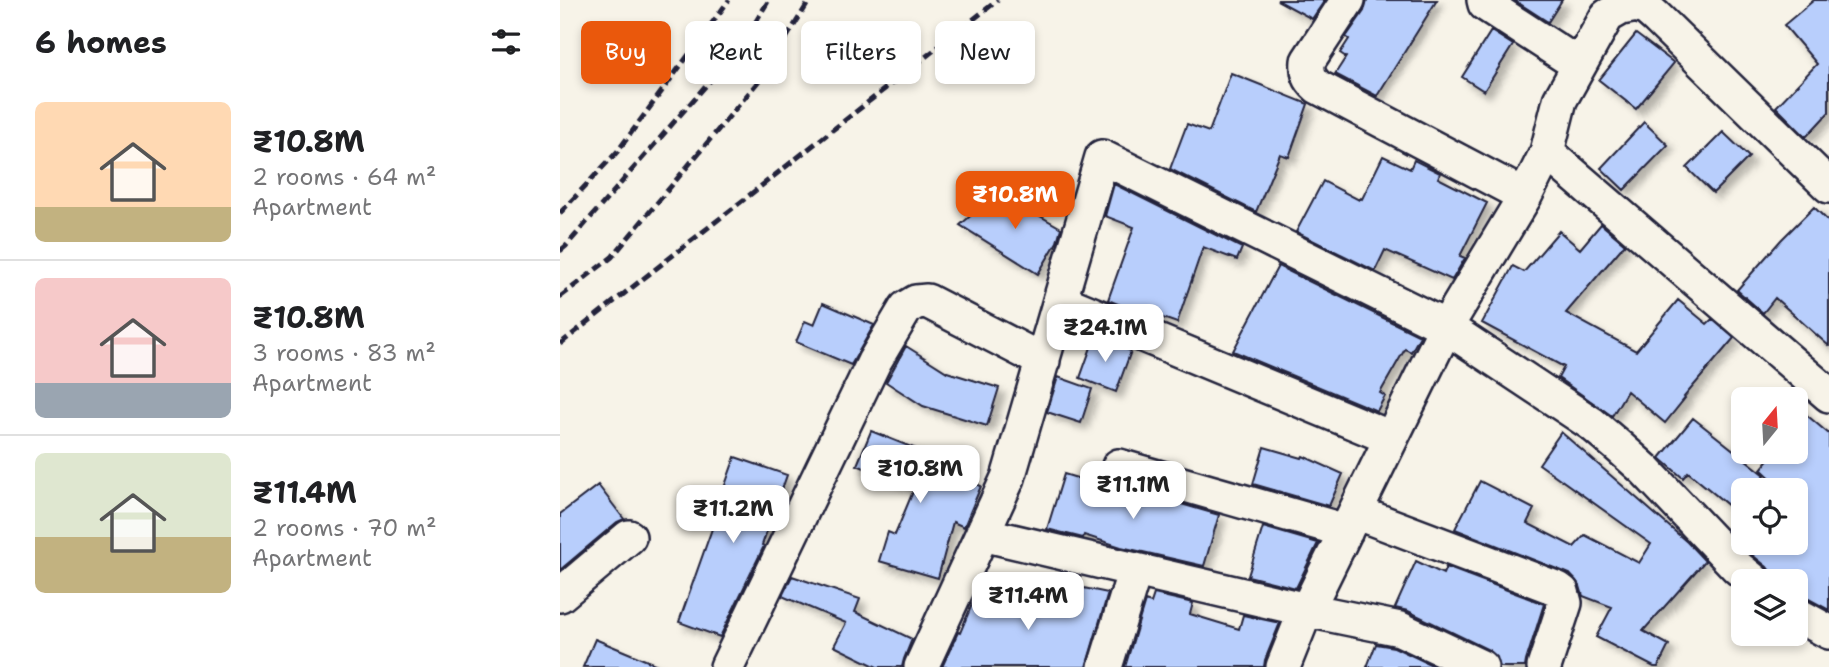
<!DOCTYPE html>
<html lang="en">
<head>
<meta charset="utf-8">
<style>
  body { margin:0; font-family:"Shantell Sans",sans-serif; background:#f2f2f2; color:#202124; height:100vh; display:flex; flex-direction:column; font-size:26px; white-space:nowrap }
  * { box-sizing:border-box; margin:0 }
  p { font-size:23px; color:#757577 }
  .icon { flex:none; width:38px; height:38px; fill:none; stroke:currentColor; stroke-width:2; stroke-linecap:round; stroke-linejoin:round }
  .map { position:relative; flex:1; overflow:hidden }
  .drawer { display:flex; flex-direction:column; background:#fff; width:560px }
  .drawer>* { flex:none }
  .hud { position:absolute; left:21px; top:21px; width:665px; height:63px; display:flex; gap:14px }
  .needle { width:46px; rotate:18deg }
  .tools { position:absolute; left:1171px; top:387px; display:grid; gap:14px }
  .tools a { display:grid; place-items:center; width:77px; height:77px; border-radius:10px; background:#fff; box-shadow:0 4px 10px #0003; font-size:35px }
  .price { position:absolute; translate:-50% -60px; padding:0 16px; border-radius:14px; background:#fff; color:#222; font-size:23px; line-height:46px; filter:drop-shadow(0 2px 4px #0008) }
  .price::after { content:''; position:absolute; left:50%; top:42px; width:21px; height:16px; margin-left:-10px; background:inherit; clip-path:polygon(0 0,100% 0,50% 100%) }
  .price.current { background:#ea580c; color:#fff }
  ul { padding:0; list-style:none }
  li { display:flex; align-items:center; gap:21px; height:175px; padding:0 35px }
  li+li { border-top:2px solid #e0e0e0 }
  li span { display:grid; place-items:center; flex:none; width:196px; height:140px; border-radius:10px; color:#555 }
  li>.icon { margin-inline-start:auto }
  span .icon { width:84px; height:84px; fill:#fffc; stroke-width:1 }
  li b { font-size:30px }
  h2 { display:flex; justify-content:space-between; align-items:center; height:84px; padding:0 35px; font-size:30px }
  .pill { padding:0 24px; border-radius:10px; background:#fff; box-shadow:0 4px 10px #0003; font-size:24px; line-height:63px }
  .pill.current { background:#ea580c; color:#fff }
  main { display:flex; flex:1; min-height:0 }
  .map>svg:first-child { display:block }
</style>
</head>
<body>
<main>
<section class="drawer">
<h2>6 homes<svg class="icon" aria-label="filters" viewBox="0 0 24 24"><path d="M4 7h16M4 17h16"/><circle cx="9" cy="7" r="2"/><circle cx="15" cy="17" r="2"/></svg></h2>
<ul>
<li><span style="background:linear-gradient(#ffd9b3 75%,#c2b280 0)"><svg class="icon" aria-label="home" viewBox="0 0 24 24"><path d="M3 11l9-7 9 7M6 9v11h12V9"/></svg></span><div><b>₹10.8M</b><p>2 rooms · 64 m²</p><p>Apartment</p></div></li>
<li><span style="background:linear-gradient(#f6c9c9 75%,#9aa5b1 0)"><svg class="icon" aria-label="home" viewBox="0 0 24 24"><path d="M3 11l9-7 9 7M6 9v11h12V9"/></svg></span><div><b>₹10.8M</b><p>3 rooms · 83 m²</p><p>Apartment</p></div></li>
<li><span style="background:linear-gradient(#dfe7d0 60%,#c2b280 0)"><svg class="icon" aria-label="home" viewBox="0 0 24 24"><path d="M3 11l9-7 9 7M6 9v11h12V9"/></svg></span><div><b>₹11.4M</b><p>2 rooms · 70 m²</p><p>Apartment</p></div></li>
</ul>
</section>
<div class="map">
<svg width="1269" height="667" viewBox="0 0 1269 667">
  <defs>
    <filter id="shadow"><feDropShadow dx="6" dy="6" stdDeviation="3.5" flood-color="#0004"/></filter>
  </defs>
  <rect width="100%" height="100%" fill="#f7f3e8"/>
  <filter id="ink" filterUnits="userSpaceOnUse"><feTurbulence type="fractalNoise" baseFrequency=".0143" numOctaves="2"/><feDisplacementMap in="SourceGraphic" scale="14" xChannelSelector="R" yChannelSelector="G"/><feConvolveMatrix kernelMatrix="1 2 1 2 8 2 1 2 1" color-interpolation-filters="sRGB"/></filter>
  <g filter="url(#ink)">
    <path fill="#b8cefc" stroke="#22223b" stroke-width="2" filter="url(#shadow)" d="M717,0h48l-13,19z
      M807,0h70l-60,96 -42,-22 11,-17 -6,-4 9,-14 -3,-2 18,-26z
      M954,0h48l-14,22z
      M1254,0h15v112l-23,25 -30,-30 41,-43 -33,-39z
      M931,31l22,14 -29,46 -22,-14z
      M1076,34l38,29 -38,46 -37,-29z
      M671,73l77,31 -19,53 -9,-3 -24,58 -86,-43 17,-45 22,8z
      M1084,122l24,23 -44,45 -23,-22z
      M1163,132l26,25 -36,36 -26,-25z
      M823,156l27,13 4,-9 26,13 -2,5 49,25 -27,53 5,2 -13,22 -67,-30 -10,21 -79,-39 27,-51 36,19 1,-2 2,1z
      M554,184l128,64 -5,12 -34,-13 -26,76 -31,-11 -1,3 -37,-15 26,-73 -29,-11z
      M438,192l63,36 -4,14 -19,32 -78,-49z
      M1254,207l15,15v124l-54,-48 -12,15 -26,-23 44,-50z
      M1041,224l24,20 -59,69 70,38 42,-51 29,24 5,-5 22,19 -50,59 1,1 -20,25 -38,-32 -15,25 -54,-38 6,-11 -82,-44 31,-57 11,6 35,-41 21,18z
      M718,266l142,70 -9,16 -6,-3 -25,44 5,3 -8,15 -144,-60z
      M263,303l51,22 -23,40 -55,-23 9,-21 9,4z
      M535,336l36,15 -15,41 -36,-14z
      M346,346l41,26 52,16 -12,38 -64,-20 -37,-24z
      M498,377l34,12 -11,34 -34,-11z
      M1236,406l33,28v176l-24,-13 -9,-2v-14h-23l-1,-7 -5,-7 -16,-13 8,-12h37v-52h-13l-22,-21 14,-17h21z
      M1133,418l72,57 -13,15h-9v12l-8,9 -47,-39 -5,6 -23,-20z
      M311,431l45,18v9l65,28 -17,41 -11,-5 -15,56 -59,-17 9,-29 7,3 19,-46 -57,-24z
      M1001,432l126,110 18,19 -62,70 26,14 -11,22h-4l-58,-30 16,-30 -29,-11 -3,-10 -10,-12 -115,-45 25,-48 54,28 -7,14 47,24 11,-12 54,28 12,-19 -112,-80z
      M704,447l38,11 1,-2 40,18 -14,32 -76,-22z
      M175,457l52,18 -25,70 2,1 -44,91 -41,-15 46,-130 -2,-1z
      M504,474l75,23 1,-5 79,23 -15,51 -83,-19 -37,-12 -1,3 -36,-9z
      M38,485l26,34 -7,3 -57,48v-56z
      M703,527l55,16 -22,45 -48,-12z
      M856,561l27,13 3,-7 98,37 -18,57 -1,6h-25l-3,-10 -8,-7 -81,-39 -13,-3z
      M232,576l68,23 -5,13 57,27 -8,20 -2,8h-25l-43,-21 12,-23 -64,-27z
      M509,585l39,8 -22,74h-144l16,-35 2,1 18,-43 85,23z
      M594,594l39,9 -3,11 49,15 4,-14 37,8 -15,37 -1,7h-139l20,-66 6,2z
      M35,639l67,28h-79z
      M816,644l18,3 42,20h-69z"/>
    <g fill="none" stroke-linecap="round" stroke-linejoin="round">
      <defs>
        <path id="street" d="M788,0l-40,61c-1,12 1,18 10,26l207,109
          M924,0l1,4 94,61
          M987,152l13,-52 47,-84 14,-8 16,-3 10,4 9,8 173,169
          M501,301l330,137
          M559,466l227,65
          M795,512l203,77 4,3 3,11 -21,64
          M422,534l325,76 93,19 81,38
          M1194,581l-17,-14 -92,-97 -27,-24 -26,-22 -146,-97 79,-131 22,-44 282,243
          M0,595l69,-58
          M1236,614l33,18
          M167,667l147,-305 32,-54 10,-6 11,-1 116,60
          M361,667l87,-189 94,-321 344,170 -145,295 -18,45
          M545,667l30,-97"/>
      </defs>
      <use href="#street" stroke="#22223b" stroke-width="38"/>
      <use href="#street" stroke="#f7f3e8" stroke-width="33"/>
      <path stroke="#22223b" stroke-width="5" stroke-dasharray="10 5" stroke-linecap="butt" d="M0,213l57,-61 112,-152
        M0,251l6,-5 176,-202 27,-44
        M0,297l52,-40 150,-180 48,-77
        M0,344l438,-344"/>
    </g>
  </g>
</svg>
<div class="tools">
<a><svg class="needle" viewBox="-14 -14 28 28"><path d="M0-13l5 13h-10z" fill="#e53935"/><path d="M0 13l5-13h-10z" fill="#757577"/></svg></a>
<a><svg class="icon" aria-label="locate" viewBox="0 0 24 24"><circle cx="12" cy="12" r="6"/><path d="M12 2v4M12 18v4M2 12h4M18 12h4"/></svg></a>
<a><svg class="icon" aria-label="layers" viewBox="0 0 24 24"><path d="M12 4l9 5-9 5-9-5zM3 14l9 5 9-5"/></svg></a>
</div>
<b class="price current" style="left:455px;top:231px">₹10.8M</b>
<b class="price" style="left:545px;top:364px">₹24.1M</b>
<b class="price" style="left:360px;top:505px">₹10.8M</b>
<b class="price" style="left:573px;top:521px">₹11.1M</b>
<b class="price" style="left:173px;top:545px">₹11.2M</b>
<b class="price" style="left:468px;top:632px">₹11.4M</b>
<div class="hud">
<a class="pill current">Buy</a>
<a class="pill">Rent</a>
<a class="pill">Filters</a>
<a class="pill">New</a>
</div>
</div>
</main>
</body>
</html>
